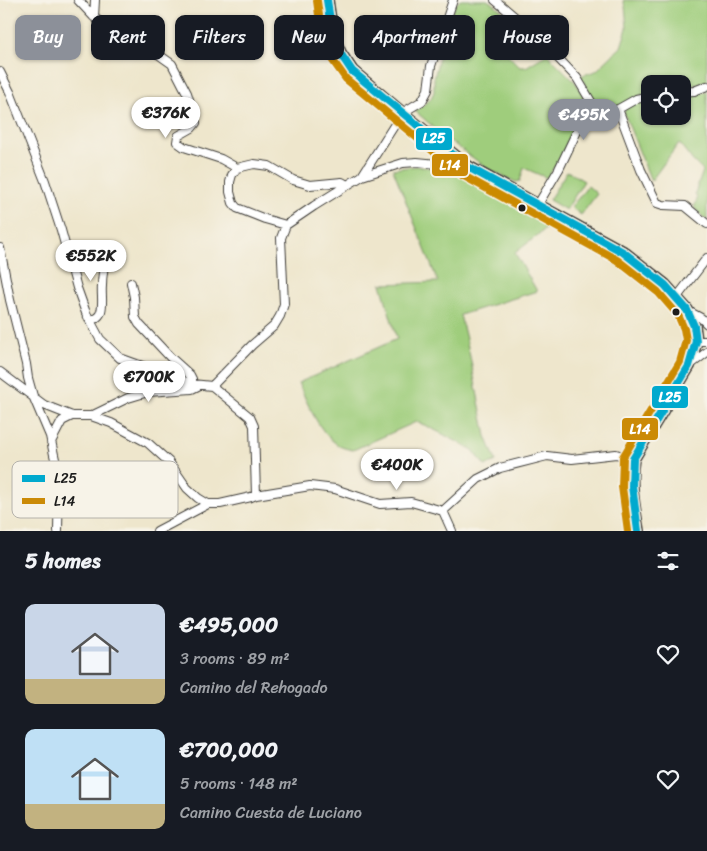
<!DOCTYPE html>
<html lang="en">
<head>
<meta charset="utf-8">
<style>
  body { margin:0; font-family:Sriracha,sans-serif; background:#242831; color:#f1f3f6; height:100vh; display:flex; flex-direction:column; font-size:19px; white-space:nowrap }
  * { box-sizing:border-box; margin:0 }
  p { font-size:16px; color:#9ea1a6 }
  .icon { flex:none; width:28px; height:28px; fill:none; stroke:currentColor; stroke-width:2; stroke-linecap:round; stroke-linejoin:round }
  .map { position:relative; height:531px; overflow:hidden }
  .drawer { display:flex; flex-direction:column; background:#171b24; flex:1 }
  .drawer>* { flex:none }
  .guide { position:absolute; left:15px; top:15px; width:678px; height:45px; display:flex; gap:10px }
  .controls { position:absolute; left:641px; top:75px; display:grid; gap:10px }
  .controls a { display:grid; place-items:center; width:50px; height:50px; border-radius:10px; background:#171b24; box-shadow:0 1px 4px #0004; font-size:25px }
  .price { position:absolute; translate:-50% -42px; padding:0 11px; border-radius:18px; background:#fff; color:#222; font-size:16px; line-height:32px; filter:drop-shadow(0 1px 2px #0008) }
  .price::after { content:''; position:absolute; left:50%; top:30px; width:15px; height:11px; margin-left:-8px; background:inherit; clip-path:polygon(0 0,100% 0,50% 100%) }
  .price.current { background:#8c9099; color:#fff }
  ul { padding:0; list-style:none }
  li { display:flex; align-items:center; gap:15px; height:125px; padding:0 25px }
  li span { display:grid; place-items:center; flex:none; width:140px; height:100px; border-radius:10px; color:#555 }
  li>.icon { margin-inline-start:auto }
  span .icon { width:60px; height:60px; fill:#fffc; stroke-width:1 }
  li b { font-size:21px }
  h2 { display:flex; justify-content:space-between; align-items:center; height:60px; padding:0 25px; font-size:21px }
  .tag { padding:0 18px; border-radius:10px; background:#171b24; box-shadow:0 1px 4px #0004; font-size:18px; line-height:45px }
  .tag.current { background:#8c9099; color:#fff }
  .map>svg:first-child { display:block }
</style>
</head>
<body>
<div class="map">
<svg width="707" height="531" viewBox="0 0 707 531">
  <rect width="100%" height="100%" fill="#f7f3e8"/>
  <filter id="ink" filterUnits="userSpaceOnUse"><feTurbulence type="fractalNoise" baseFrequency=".02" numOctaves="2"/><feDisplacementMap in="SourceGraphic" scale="10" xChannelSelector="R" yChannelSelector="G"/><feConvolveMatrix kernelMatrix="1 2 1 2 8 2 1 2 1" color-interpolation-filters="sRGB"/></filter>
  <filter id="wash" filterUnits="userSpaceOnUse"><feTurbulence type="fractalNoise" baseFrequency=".0096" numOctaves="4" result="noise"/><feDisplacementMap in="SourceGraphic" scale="20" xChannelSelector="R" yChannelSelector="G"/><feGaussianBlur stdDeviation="1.12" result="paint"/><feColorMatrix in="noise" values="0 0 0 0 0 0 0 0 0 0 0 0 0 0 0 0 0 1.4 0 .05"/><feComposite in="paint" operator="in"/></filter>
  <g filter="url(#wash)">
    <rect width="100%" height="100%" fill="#eee6cc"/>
    <path fill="#9fcd7b" stroke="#5e744c" d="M460,0h27l7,4 31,27 -7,8 -5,-1 -4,7 -3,8c5,4 9,10 14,14h6l21,-13 29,29 17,30 -2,4 -8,2 -5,5 -8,11 -9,22 -14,21 -23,-10 -4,13 -4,1 -28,-13 -42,-31 -31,-27 15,-11 4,-8v-14l15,-60 7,-14z
      M623,0h84v81l-16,5 -8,-1 -1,-1h-32v7l-48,24 -22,-39 16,-5 25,-24 6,-19 -2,-22z
      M707,92v129l-13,-13 3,-9 -2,-6 8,-22 -10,-10 -14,-18 -28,38 -27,-68 2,-6 16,-6 8,-2v17h32l1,-21z
      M416,166l25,3 23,7 30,14 22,14 37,19 -38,30 22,38 -77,24 8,32 18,89 10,25 -11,5 -12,-16 -46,-24 -11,-4 -63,28c-5,-1 -11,-2 -15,-5 -20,-13 -30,-42 -40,-62l99,-44 -16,-55 57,-2 -45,-113z
      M567,171l17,10 -18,29 -17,-10z
      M588,186l9,8 -16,21 -10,-8z"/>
  </g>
  <g filter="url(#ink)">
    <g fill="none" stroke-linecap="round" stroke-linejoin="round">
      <defs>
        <path id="street" d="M78,0l16,17 22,19 39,16 17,12 15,29 9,30 -4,5 -14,8 -1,6 7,5 37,12 16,9 17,-4 15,2 24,14 17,5 32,-3 5,3
          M495,0l40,34 42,44 19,32 2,8
          M94,17l1,-17
          M0,72l10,20 35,89 16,49 16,58 9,25 14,26 20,19 72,26 20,2 40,-41 22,-19 6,-10 4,-12 -3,-66 5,-13 28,-19 48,-30 41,-13 14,-1 50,5
          M682,92l12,-1 13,-5
          M618,109l23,61 16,33 6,2 22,1 22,18
          M237,168l-5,7 -2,7v10l3,11 4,5 28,11 21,6
          M362,176l40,-63 20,-12 6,-11 3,-24 22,-66
          M537,206l22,-37 20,-42 7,-5 18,-5 32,-18 14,-3
          M0,248l10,52 16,64 2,14 5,18 17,40 9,42 -1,53
          M131,283l3,14 1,20 4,7 31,33 20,18 2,4v5
          M677,297l30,-39
          M688,311l13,7 6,6
          M90,321c4,-2 8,-3 10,-7 4,-8 1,-19 2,-28 0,-12 2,-22 5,-33
          M696,341h11
          M690,365l17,-13
          M0,372l44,33 28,11h19l20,7 37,20 21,19 18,26 11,10 10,6
          M212,386l38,31 4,9 2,69
          M91,416l37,-18 20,-6 44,-3 6,-3
          M51,442l11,-21 10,-5
          M443,511l9,20
          M157,531l51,-27h12l31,-7 5,-2 54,-9 25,3 45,15 31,-2 32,9 35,-32 22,-11 47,-12 25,3 44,-5 17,5"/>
        <path id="secondary" d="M327,0l5,34 8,19 12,18 50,42 66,54 155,85 42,33 22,25 7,16 2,15 -7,25 -56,93c-4,24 1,48 5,72"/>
      </defs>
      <use href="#street" stroke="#3c3a36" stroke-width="10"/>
      <use href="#secondary" stroke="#3c3a36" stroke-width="14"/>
      <use href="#street" stroke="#fff" stroke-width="8"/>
      <use href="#secondary" stroke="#fff" stroke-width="11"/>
      <defs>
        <path id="bus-1" d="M327,0l5,34 8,19 12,18 116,96 155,85 42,33 22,25 7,16 2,15 -7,25 -56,93 -1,27 6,45"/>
        <path id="bus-2" d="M317,1l5,36 9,21 15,21 116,96 155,85 41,32 20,23 6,14 2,11 -6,22 -57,95 -1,30 6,44"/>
      </defs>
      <use href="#bus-1" stroke="#f7f3e8" stroke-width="11"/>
      <use href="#bus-2" stroke="#f7f3e8" stroke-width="11"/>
      <use href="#bus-1" stroke="#00a9ce" stroke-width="8"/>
      <use href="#bus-2" stroke="#cb8a06" stroke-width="8"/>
    </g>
  </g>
  <g fill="#1c1c1c" stroke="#f7f3e8" stroke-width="2">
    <circle cx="522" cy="208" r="4.5"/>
    <circle cx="676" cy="312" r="4.5"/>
  </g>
  <rect x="12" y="461" width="166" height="57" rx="8" fill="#f7f3e8" stroke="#b5b2ab" stroke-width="1"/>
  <rect x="22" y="475" width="23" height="7" fill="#00a9ce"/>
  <rect x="22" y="498" width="23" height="6" fill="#cb8a06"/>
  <g font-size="14" fill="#1c1c1c">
    <text x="54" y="483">L25</text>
    <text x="54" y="506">L14</text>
  </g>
  <g stroke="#f7f3e8" stroke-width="2">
    <rect x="415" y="127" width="38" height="24" rx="5" fill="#00a9ce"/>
    <rect x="431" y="153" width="38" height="24" rx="5" fill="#cb8a06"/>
    <rect x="651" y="385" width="38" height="24" rx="5" fill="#00a9ce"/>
    <rect x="621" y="417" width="38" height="24" rx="5" fill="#cb8a06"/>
  </g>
  <g font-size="14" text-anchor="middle" font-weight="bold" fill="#fff">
    <text x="434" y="143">L25</text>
    <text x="450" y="170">L14</text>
    <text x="670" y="402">L25</text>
    <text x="640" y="434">L14</text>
  </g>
</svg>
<div class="controls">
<a><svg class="icon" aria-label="locate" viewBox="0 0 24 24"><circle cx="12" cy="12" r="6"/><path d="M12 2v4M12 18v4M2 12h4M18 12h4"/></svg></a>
</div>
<b class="price" style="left:166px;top:139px">€376K</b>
<b class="price current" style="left:584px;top:141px">€495K</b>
<b class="price" style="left:91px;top:282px">€552K</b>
<b class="price" style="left:149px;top:403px">€700K</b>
<b class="price" style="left:397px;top:491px">€400K</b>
<div class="guide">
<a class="tag current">Buy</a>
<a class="tag">Rent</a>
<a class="tag">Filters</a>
<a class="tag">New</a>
<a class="tag">Apartment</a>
<a class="tag">House</a>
</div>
</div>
<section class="drawer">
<h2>5 homes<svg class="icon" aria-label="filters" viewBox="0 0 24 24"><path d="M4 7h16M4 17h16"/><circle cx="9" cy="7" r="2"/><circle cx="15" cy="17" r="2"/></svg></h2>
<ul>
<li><span style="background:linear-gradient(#c9d6e8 75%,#c2b280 0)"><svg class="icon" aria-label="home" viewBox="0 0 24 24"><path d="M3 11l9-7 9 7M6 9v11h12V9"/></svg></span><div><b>€495,000</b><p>3 rooms · 89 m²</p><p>Camino del Rehogado</p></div><svg class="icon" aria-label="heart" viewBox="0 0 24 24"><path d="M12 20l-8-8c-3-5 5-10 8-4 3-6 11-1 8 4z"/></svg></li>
<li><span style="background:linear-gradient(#bfe0f5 75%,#c2b280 0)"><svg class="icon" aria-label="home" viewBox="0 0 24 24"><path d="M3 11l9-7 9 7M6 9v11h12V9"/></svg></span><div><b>€700,000</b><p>5 rooms · 148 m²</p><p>Camino Cuesta de Luciano</p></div><svg class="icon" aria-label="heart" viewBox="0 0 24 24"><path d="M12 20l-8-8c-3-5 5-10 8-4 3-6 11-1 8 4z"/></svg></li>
</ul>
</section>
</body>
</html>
